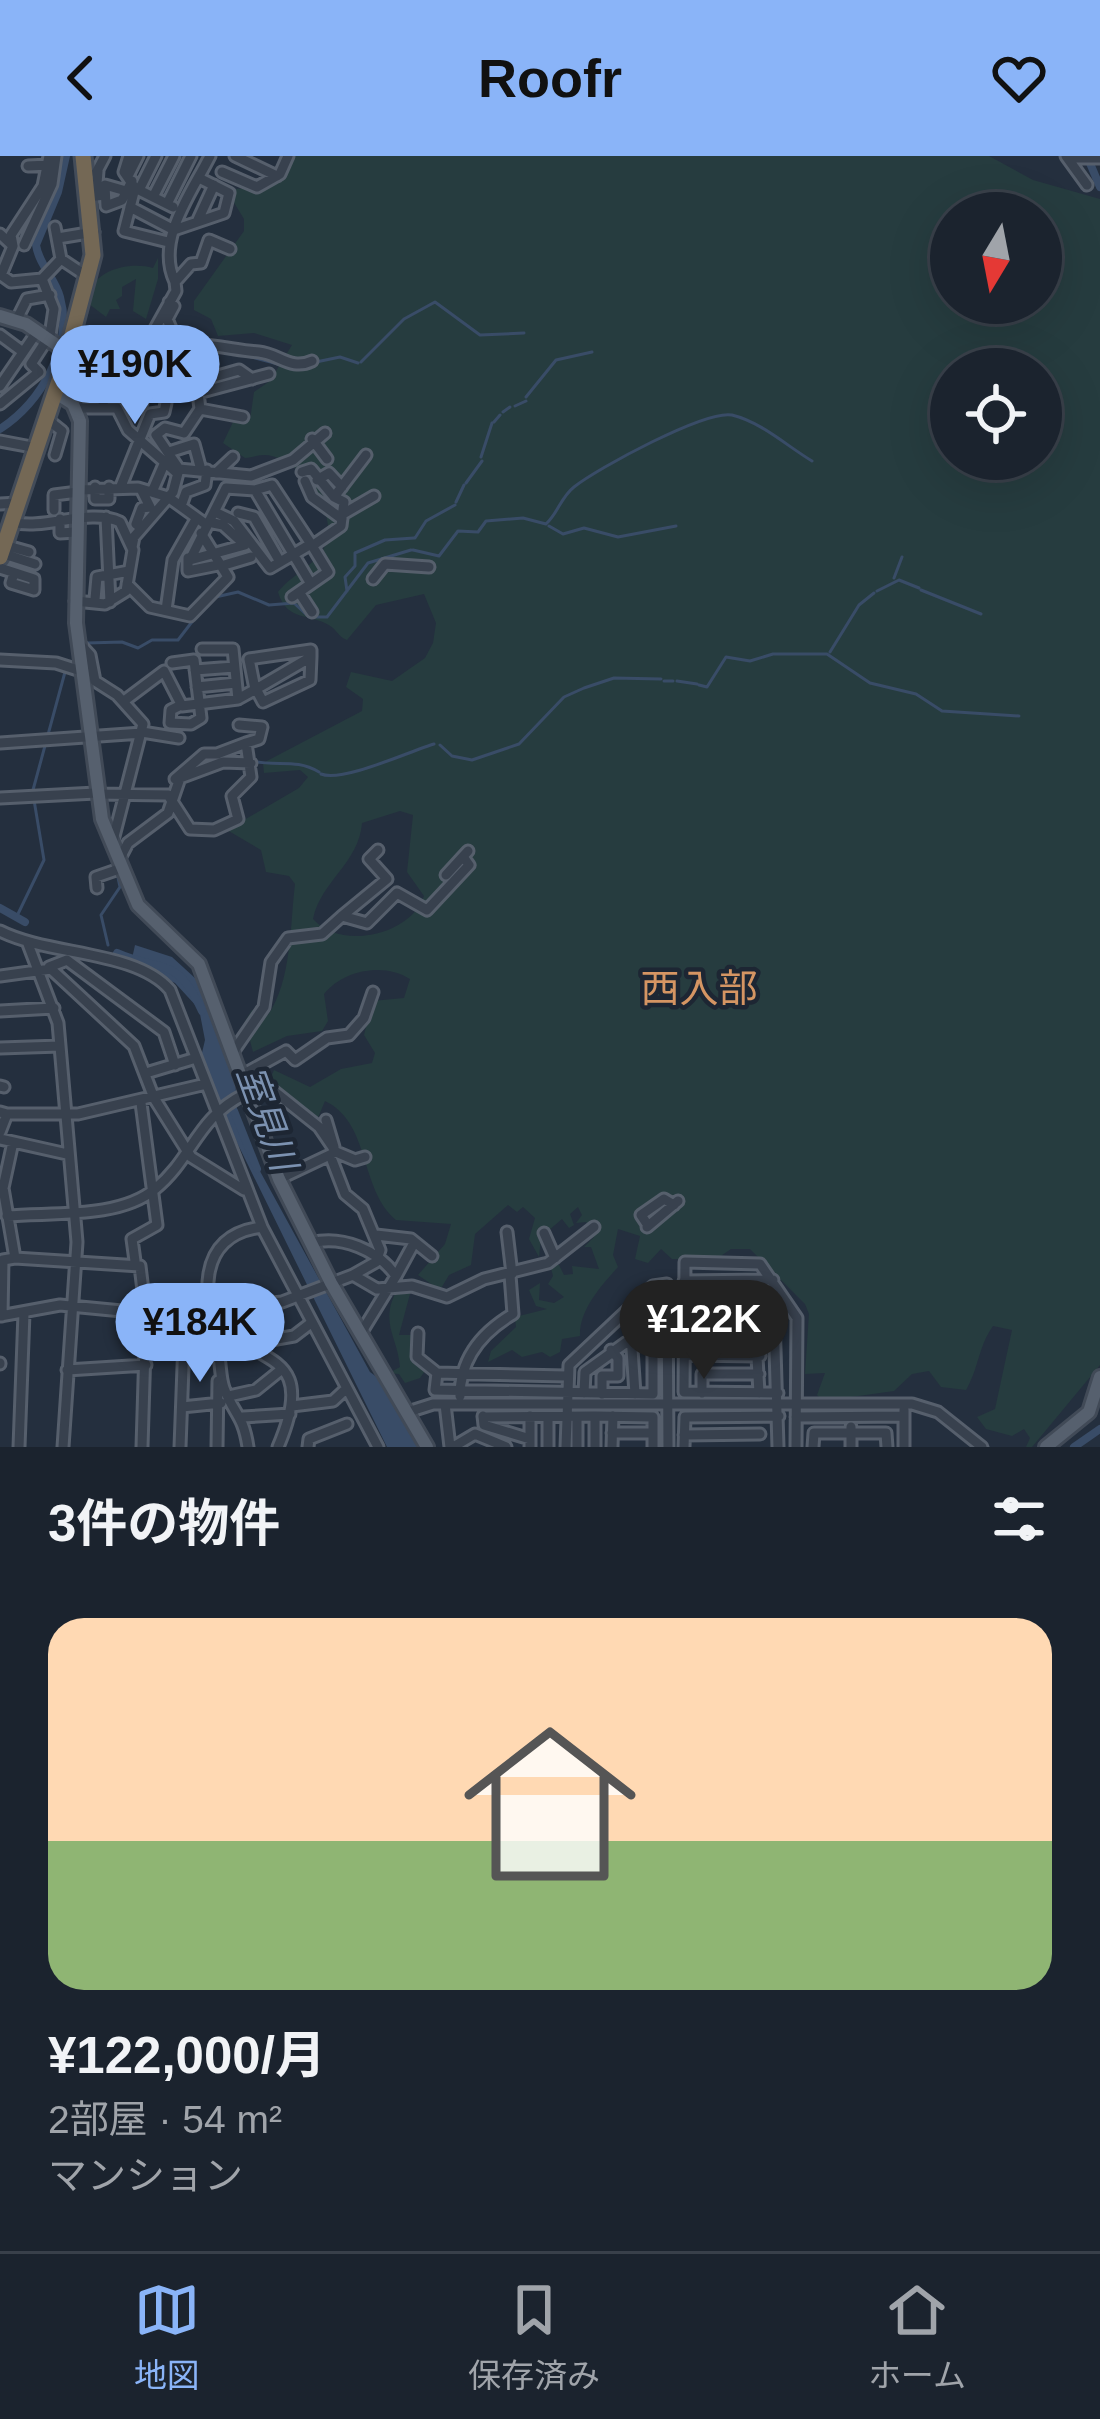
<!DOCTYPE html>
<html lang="ja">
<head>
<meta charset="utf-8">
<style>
  body { margin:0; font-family:Arial,"Noto Sans JP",sans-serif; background:#242b36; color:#f1f3f6; height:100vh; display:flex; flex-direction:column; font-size:45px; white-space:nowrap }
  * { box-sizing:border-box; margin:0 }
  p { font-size:39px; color:#a0a4aa }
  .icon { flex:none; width:66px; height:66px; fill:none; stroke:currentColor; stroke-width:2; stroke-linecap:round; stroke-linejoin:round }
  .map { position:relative; height:1291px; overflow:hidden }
  .drawer { display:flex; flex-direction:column; background:#1b232e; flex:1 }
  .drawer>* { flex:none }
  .needle { width:78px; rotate:190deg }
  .tools { position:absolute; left:930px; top:36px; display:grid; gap:24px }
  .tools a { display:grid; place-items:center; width:132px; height:132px; border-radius:50%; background:#1b232e; box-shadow:0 12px 48px #0002,0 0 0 3px #39404a; font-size:60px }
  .price { position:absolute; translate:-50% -102px; padding:0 27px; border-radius:42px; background:#8ab4f8; color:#111; font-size:39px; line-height:78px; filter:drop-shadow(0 3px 6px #0008) }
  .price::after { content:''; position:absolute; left:50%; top:72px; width:36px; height:27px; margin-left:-18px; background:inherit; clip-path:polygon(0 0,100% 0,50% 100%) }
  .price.selected { background:#222; color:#fff }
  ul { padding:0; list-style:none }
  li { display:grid; align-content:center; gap:24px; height:636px; padding:0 48px }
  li+li { border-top:3px solid #39404a }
  li span { display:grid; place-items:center; height:372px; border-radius:36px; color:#555 }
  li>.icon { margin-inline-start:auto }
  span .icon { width:216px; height:216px; fill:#fffc; stroke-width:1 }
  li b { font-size:51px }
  h2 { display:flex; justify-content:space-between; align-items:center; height:144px; padding:0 48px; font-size:51px }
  header { display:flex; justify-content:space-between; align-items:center; height:156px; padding:0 48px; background:#8ab4f8; color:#111; font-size:54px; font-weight:700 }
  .tabs { display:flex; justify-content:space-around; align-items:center; height:168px; border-top:3px solid #39404a; background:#1b232e; font-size:33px; color:#a0a4aa }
  .tabs a { display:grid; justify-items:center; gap:6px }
  .tabs .selected { color:#8ab4f8 }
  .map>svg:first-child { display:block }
</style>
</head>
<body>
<header><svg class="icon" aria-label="back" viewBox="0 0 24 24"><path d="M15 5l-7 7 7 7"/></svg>Roofr<svg class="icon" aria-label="heart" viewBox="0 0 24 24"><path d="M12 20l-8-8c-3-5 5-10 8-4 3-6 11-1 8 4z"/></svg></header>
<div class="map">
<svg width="1100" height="1291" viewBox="0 0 1100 1291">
  <rect width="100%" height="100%" fill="#242f3e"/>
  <path fill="#263c3f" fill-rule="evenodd" d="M293,0h696l44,24 67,19v1166l-68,82h-6l4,-9 -6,-9 -12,7 -26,-7 -9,-12 18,-8 17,-79 -19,-4c-15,21 -14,42 -27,64l-25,-3 -12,-16 -17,3 -18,17 -71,10 -6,-6 8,-22 -20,1 4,-60 -4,-10 -55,-55h-19l-16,11 -43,-1 -11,-10 -13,14 -13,-4 5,-23 -22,-7 -5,26 5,12c-17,19 -39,43 -38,69l-18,3 -2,13 -10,5 -8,-5 -20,5 -10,-7 -24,12 3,-11 25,-24 -1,-10 32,-8 -11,-3 -7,-16 11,-7 -1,17 15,3 10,-6 -16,-13 5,-8 -3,-12 9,1 5,10 9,-1 -1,-8 27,3 -8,-22h-7l10,-10 -8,-15 -10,1 6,-8 -4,-8 -8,7 4,11 -5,3 -7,-9 -21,18 -2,20 -10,-18 6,-21 -12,-11 -6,5 -9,-7 -33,29 -4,31 -22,10 -9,15 -22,-15 27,-31 6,-20 -55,-4c-37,-31 -25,-97 -71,-119l-8,19 -50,-34 7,-16 36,17 31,-18 31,-6 3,-10 -11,-18 8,-34 32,-3 6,-19c-26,-17 -67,-9 -86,15l4,27 -6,10 -35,5 -34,16 -8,-31 7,-11 16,5c24,-35 22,-91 27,-131l-6,-8 -23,-4 -5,-22 -34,-20 72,-42 9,-11 -8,-7 -36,3 -1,-10 99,-52 1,-12 -17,-12 5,-15 41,9 33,-23 8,-15 3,-20 -12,-29 -48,11 -29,35c-6,-2 -9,-7 -14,-12 -19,-16 -46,-4 -55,-36 13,-17 38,-27 47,-46 15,-34 -27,-92 -62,-91 -6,0 -12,3 -18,3l-22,-15 10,-21 17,-2 4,-28 16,-11 22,-36 -38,-12 -36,3 -7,-17 -17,-9v-9l50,-70v-12l-11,-18 3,-12c29,-3 43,-3 57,-33zM951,57h90v90h-90zM951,213h90v90h-90zM400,655l13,4 -6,57 17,24c-13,39 -83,55 -111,23 8,-38 46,-56 49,-96z
    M158,102v21l-12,40 -13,-8 3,-32 -14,8v9l-6,4 4,9h-10l-4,8 -17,-13c-3,-34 41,-43 64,-36z
    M397,1134h14l-12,45h16v21l12,12 -7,10 -15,5 -6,-9 -10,-1 11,-6c-2,-30 -21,-44 -3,-77z"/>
  <path fill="#394c67" d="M135,789l37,12 35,32 28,87 3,55 132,241 15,11 38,64h-36l-170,-345 -16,-45 4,-17 -6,-31 -24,-26 -44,-20z"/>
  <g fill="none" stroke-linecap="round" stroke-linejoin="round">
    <path stroke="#394c67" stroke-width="3" d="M236,197l42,11
      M316,206l24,-5 18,6
      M361,206l43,-43 31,-17 45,33 44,-2
      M526,241l30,-37 36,-8
      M515,250l11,-5
      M503,256l7,-5
      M494,266l6,-7
      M481,301l11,-34
      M466,327l16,-22
      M456,346l8,-17
      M546,368c12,-11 15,-27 28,-37 24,-19 131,-77 158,-72 29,7 55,31 80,46
      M549,370l14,8 21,-6 34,9 58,-11
      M415,382l11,-17 29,-16
      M413,394l26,6 19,-25 20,1 8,-11 37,-3 23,6
      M894,422l8,-21
      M921,434l60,24
      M347,435l-2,-14 10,-11v-13l30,-13 29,-2
      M877,435l22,-11 20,8
      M211,442l27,-6 31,13 25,-2 15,14h18l41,-54 43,-13
      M87,487l35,-1 16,6 14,-8h26l20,-26
      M830,496l29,-47 15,-12
      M664,525h9
      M677,525l20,3
      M699,529l8,2 19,-30 24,4 23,-7h54l43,29 46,11 26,17 77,5
      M440,589l12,11 20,4 47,-16 45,-47 20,-9 30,-10 47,1
      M253,605c25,6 42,-3 66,11
      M321,618c21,9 89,-23 113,-30
      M33,634l32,-118
      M16,762l28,-58 -10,-60
      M108,789l-7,-30 19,-28 -3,-14"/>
    <path stroke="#394c67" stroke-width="8" d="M1087,0l13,31
      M0,273c40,-26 74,-82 60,-132 -5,-19 -21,-32 -24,-52l22,-53 8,-36
      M0,752l25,14
      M117,797c45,20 59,1 85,58
      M234,955l23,58
      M1074,1291l26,-18"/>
    <defs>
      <path id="minor" d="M129,0l-5,16 11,16 -11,43 44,11
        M235,0l42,20
        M1066,0l21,29
        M1068,2h32
        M28,10l21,-1
        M98,15l-2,25 9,-1
        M222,16l35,15 23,-13 8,-18
        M96,17l9,-17
        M129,18l9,-18
        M135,32l38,19
        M139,34l17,-34
        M126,35l-21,-6 1,21 16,-6 10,-19
        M153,41l21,-41
        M167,48l24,-48
        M130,51l44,23 50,-17 5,-20 -30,-15
        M197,66l17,-37
        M55,71l6,32
        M0,78l13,12 -12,29 10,7 31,-3 19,-20 24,16
        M58,82l36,-6
        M24,89l28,-61 4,-28
        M13,90l-2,-11 32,-49 6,-30
        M42,123l12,30 -5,33
        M175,126c-20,-42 16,-88 35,-126
        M169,146l5,4 -7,13 12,28
        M16,165l11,-22 23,-4
        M0,179l23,17
        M120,193v24l7,14
        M122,194l20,7 25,22 21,4 10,10 2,16 43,8
        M66,202l30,-2 55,-20 25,-45 -1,-9 16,-18 10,-1 8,-23 21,9
        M61,220l43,17 -1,13
        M0,230l37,-54
        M193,233l7,-8 39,-11 13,9
        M198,237l71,-19
        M142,247l-6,-24c11,-7 12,-22 24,-27 33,-15 67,-2 99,0 20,2 32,19 53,9
        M0,248l39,-32 -8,-8 15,-23
        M76,252h41l11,22 48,42
        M47,263l15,12 -7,24
        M312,283l15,20
        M0,285l37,7
        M169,296l25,-8 7,26
        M179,313l-23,-34 9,-7 19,5 16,-24
        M302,316l9,-3 23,28
        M216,317l17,-16
        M317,324l12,-7 13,14
        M305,325l7,16 30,22
        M121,330l29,-72 14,-2 2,-9
        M95,331v12h14v-12
        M78,334l60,-2 30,9 36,26
        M255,334l56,94
        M152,336l13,-30
        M0,348l18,-1
        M181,350l5,-14 19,-7 2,-15
        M54,354v-15l24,-3
        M238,357l16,4 26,45
        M343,358l31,-18
        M106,361l4,85
        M60,363v14l16,-1
        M12,366c33,9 77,-15 108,0l13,28 -7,41 -21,13 -30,-3
        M213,367l10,2 22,20
        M141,372l-5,-4 6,-16 8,-1 -9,-18
        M4,389l25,7
        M312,390l29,-20 3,-24 -10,-5 32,-42
        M132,391l2,-10 39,-45 6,-23 72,7 42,-16 32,-27
        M1,397l34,11
        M188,402v13l30,-6
        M190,404l36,-72 29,2 17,-5 39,59 -41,24 -36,-47 -17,-8
        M190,404l55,-15
        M221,410l30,-9
        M0,412l34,11v11l-23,-7 3,-10
        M373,423l12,-15 44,3
        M127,428l23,23 40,9 38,-39 -27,-44
        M299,436l13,20
        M292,441l36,-25 -17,-28
        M95,443l2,-22 32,-6
        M166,454l7,-50 22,-39
        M78,486l12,13 5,26 22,14 26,29 -31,120
        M202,493h31l5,50
        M311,501l-1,23 -47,22 -7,-13z
        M0,504l56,3 25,8
        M172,507l22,-3 7,58 -10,6 -21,-1 1,-13 10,-5
        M195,514l39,-3
        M197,531l39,-4
        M255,533l-6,-30 62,-9v7
        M124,545l40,-30 18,35 56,-7 18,-10
        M239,569l23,2 -3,12 -13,4
        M142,576l37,6
        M0,587l142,-10
        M175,623l29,-25h14
        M96,638l72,1
        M168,639l22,34 24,1 24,-11 -6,-23 19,-19 -5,-34 -29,11
        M0,642l96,-5
        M119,704l9,-17 40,-30 12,-35 43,-16 28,1
        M446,719l22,-24
        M97,732l-1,-11 26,-9
        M342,760l45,-37 -18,-20 9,-9
        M0,775c49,25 136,19 170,59l92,237 116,220
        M28,788l30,79 19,219 -14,205
        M49,811l18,-7 97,72 11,33
        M0,820l51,-7 83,77 20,52 37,59 53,33
        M0,855l54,-3
        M0,892l60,-2
        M233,896l31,-45 7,-45 17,-24 34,-4 20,-18 25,7 30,-30 30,17 42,-45 -5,-7
        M250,916l69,55 17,25 -57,27
        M146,917l50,-15
        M246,917l40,-22 9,9 32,-22 22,-3 15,-17 9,-26
        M0,930l4,1
        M0,956l7,2 -7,18
        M7,958h71l128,-30
        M326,964l8,27
        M0,983l67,15
        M13,986l-10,46 12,70 125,8 6,49 -4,132
        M336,996l19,8 10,-3
        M7,1060c45,-4 112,3 148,-27 38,-31 41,-71 90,-95
        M647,1068l-6,-9 23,-16 10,6
        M647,1071l31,-26
        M507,1076l5,42
        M544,1077l11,25
        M376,1079l35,4 21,17
        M311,1087c31,-8 67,7 85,33l-35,57
        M135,1105l-3,-22 25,-14 -16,-122
        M353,1119l24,14 35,-3 35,11 37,-18 64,-16 46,-36
        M396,1120l18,-33
        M684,1125l89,-1
        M684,1142l70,1 20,18 4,130
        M262,1148l9,36 23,-4 17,-13
        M213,1155c30,60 111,29 65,136
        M0,1160l60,-11 103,10 119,-13 71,-27 23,-13 4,-12 -17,-41 -18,-15 -15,-39
        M2,1160l1,-56 12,-2
        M685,1161l70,4 4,72
        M702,1161l1,20h57
        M418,1177l-1,24 20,16
        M631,1178l4,60
        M685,1199l75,1
        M0,1207v1
        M67,1214l79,-5
        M566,1220l-129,-3 -2,17 218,4v-83l-10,-14
        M584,1237l1,-21 68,-49
        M702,1237v-19h57
        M778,1237l-94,-1 1,-130 75,2 37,54 -1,129
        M602,1238v-18h16v-18l-7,-8
        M229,1240l27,-6 26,-21
        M460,1240c0,-36 21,-63 53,-82l-3,-39
        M445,1248l5,43
        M292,1250l41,-5 14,-13
        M182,1251l39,-4
        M904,1254v37
        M408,1256l25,-8h479l26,8 44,35
        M483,1260l1,9 46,14
        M595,1260l58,1v30
        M243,1261l47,-3
        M483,1261l112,-1v31
        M796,1261l108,-1
        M612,1277h41
        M684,1279l76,-1
        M19,1291l5,-134
        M180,1291l5,-133
        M217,1291l1,-66
        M248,1291c-5,-33 -14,-32 -24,-59 -4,-11 -3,-24 -6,-36 -13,-50 -26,-116 44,-125
        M308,1291l1,-8 38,-15
        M453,1291l22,-13 31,13
        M530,1291v-31
        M548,1291v-29
        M566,1291l3,-82 84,-79 14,-2 1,163
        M577,1291v-30
        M612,1291l1,-31
        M684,1291l1,-30 94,-1
        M813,1291l1,-14h72l1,14
        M851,1291v-20"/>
      <path id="major" d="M0,160l26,8 41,28
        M56,237l17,11 7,17 -4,202 26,196 36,86 61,59 80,215 52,104 96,164
        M1046,1291l43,-35 11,-35"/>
      <path id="highway" d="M0,401l63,-188 30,-114 -10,-99"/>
    </defs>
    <use href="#minor" stroke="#565f6c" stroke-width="15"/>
    <use href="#major" stroke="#414a57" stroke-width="18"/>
    <use href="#highway" stroke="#434c59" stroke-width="21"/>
    <use href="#minor" stroke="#38414e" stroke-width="9"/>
    <use href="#major" stroke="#56606e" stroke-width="12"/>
    <use href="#highway" stroke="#746855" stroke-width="15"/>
  </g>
  <g text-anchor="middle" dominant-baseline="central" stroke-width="9" stroke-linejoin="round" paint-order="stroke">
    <g font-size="36" font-style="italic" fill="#7c92b1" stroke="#1d2633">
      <text transform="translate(267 962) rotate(70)">室見川</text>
    </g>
    <g font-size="39" fill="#d59563" stroke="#1d2633">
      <text x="699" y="832">西入部</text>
    </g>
  </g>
</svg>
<div class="tools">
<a><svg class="needle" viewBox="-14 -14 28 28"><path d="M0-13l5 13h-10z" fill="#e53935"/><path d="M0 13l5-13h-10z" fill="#a0a4aa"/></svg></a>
<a><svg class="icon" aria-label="locate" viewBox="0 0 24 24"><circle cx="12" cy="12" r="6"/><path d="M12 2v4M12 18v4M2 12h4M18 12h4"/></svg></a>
</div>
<b class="price" style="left:135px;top:271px">¥190K</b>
<b class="price selected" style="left:704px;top:1226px">¥122K</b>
<b class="price" style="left:200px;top:1229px">¥184K</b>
</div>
<section class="drawer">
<h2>3件の物件<svg class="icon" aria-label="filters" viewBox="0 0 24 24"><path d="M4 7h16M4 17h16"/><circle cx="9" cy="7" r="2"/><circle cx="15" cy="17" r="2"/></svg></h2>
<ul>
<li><span style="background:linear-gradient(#ffd9b3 60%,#8fb573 0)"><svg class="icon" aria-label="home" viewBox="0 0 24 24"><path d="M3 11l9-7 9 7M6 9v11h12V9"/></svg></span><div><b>¥122,000/月</b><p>2部屋 · 54 m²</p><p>マンション</p></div></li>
</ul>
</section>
<nav class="tabs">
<a class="selected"><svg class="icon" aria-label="map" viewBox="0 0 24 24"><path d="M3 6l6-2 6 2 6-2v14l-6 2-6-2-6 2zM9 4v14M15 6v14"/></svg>地図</a>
<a><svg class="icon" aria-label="saved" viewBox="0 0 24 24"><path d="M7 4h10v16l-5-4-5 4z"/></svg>保存済み</a>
<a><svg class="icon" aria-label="home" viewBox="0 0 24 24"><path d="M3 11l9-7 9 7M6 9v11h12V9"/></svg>ホーム</a>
</nav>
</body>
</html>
